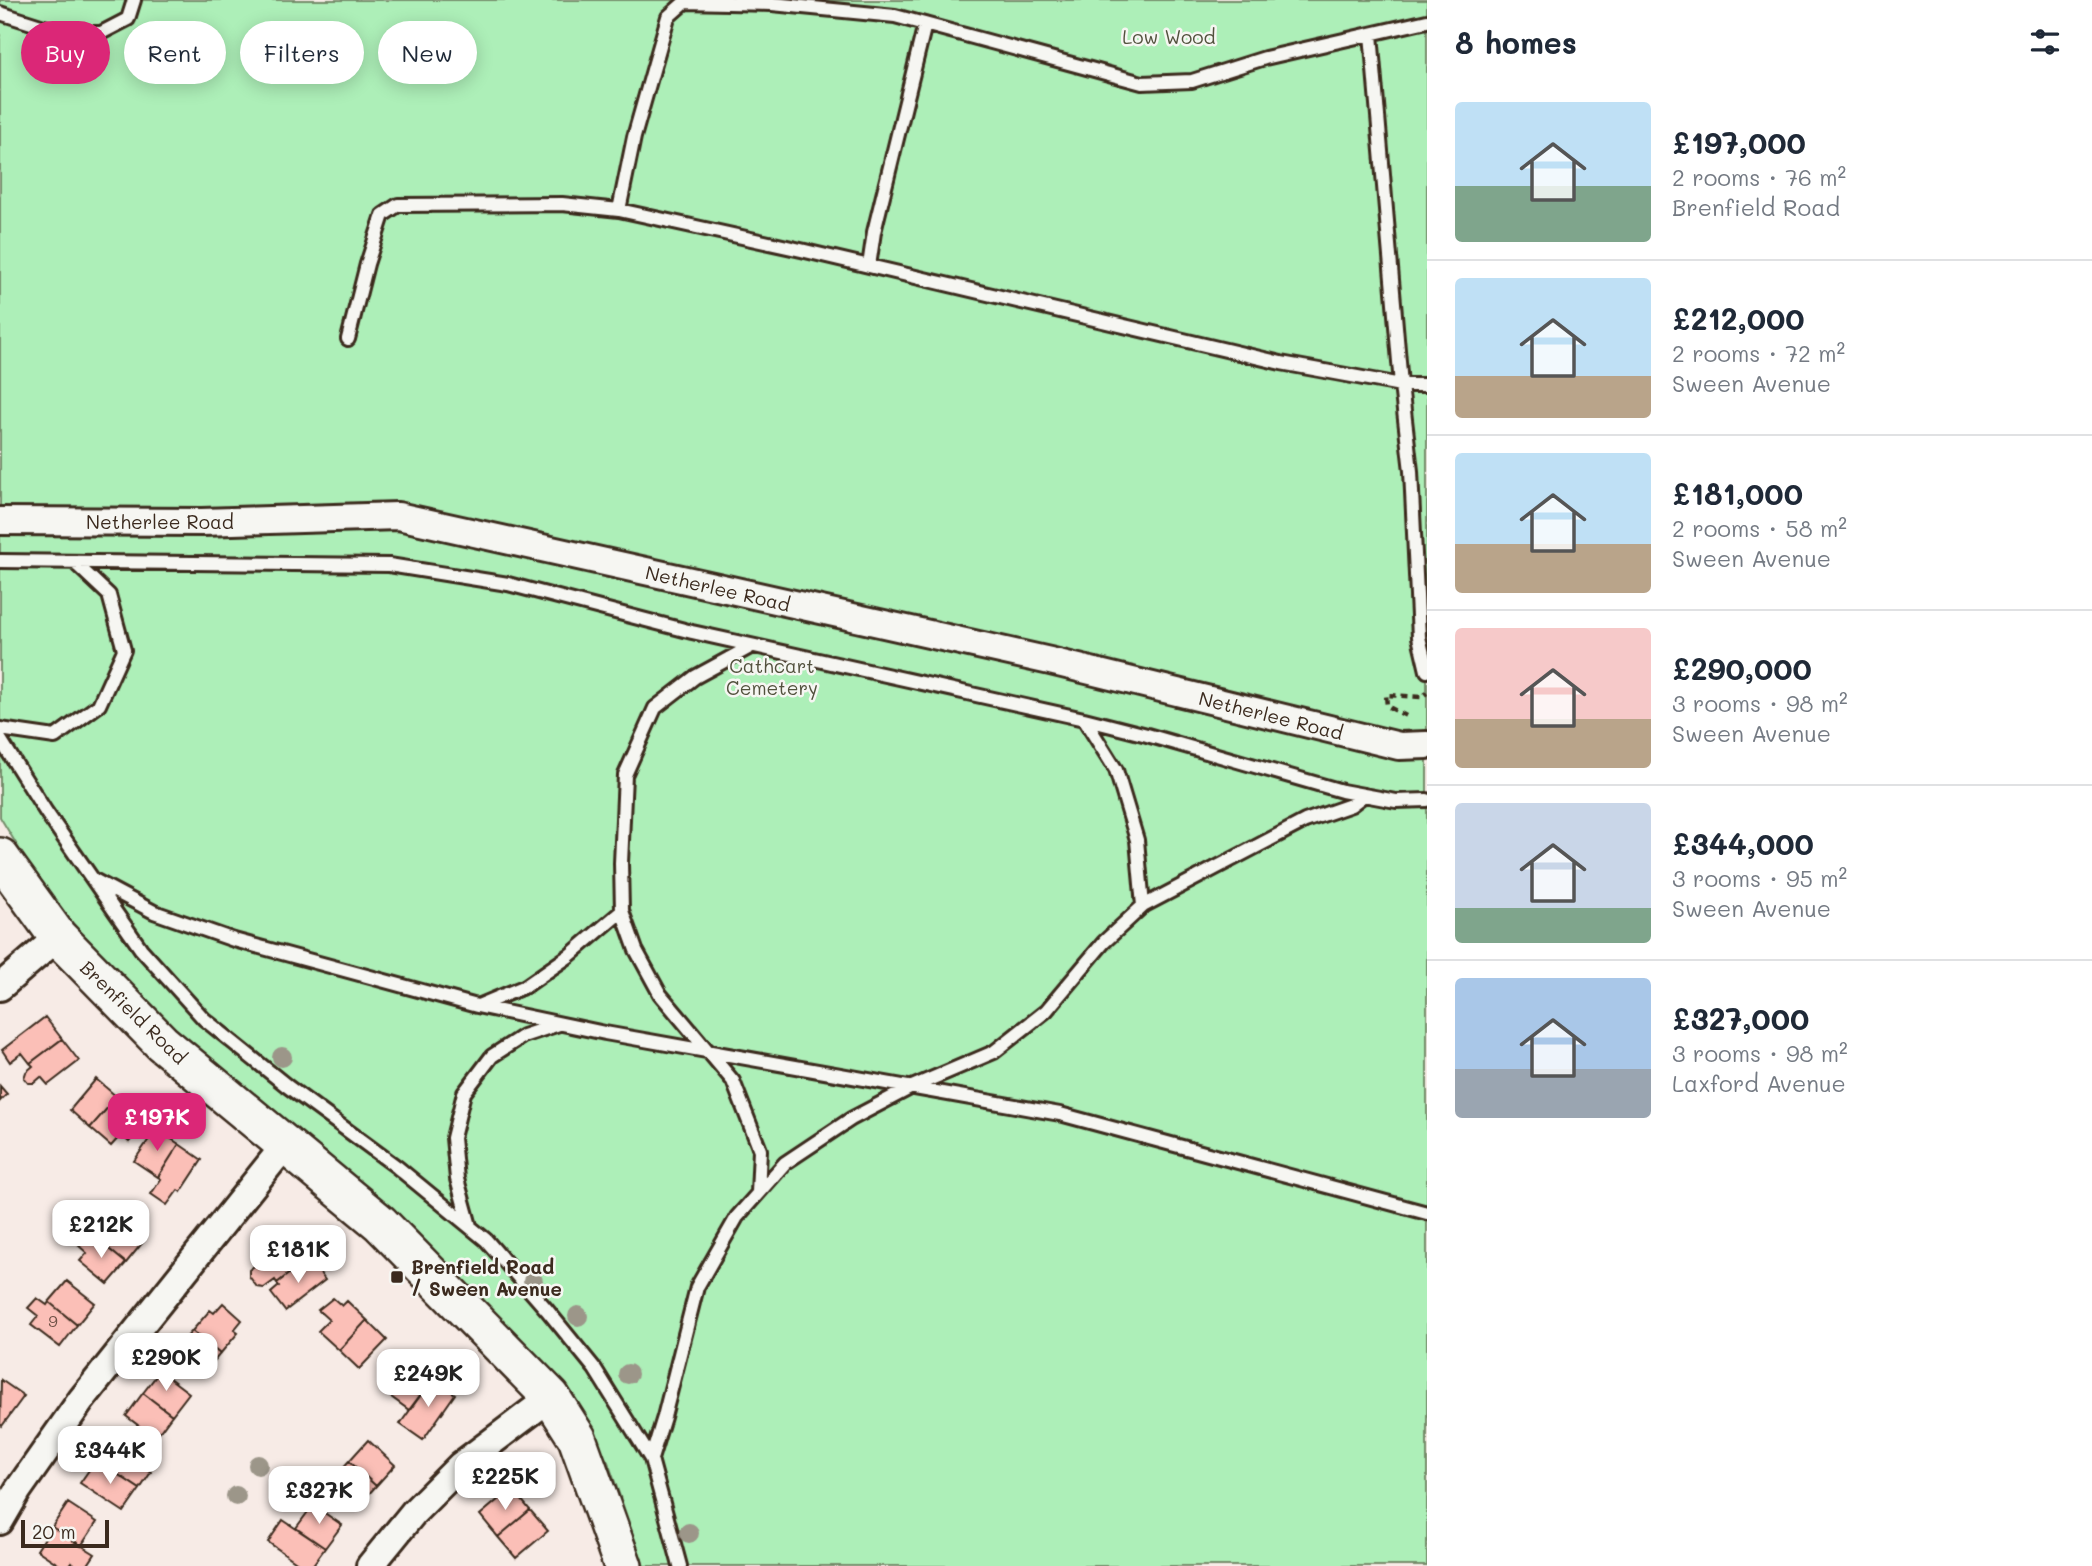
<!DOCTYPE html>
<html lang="en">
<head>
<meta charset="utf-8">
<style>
  body { margin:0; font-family:Mali,sans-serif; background:#f6f6f7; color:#1f2937; height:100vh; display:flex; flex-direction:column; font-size:26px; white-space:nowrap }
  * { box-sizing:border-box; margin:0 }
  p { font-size:23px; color:#747a83 }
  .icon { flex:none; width:38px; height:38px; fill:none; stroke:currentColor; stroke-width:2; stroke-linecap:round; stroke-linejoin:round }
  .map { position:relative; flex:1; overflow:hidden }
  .details { display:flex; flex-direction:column; background:#fff; width:665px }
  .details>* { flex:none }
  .banner { position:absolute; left:21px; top:21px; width:665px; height:63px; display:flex; gap:14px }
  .scale { position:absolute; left:21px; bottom:18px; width:88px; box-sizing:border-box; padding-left:7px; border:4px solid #3b2a1e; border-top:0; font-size:19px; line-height:24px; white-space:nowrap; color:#3b2a1e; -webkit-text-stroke:5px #f6f6f2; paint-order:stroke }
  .price { position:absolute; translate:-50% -60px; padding:0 16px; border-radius:14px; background:#fff; color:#222; font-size:23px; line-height:46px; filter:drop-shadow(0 2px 4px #0008) }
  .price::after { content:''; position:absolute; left:50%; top:42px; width:21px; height:16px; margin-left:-10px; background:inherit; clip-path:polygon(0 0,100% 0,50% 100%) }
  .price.selected { background:#db2777; color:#fff }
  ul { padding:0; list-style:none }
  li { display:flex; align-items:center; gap:21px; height:175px; padding:0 28px }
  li+li { border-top:2px solid #e0e1e3 }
  li span { display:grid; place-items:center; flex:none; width:196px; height:140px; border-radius:7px; color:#555 }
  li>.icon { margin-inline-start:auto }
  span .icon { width:84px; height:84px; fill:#fffc; stroke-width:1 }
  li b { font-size:30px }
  h2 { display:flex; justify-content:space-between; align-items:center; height:84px; padding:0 28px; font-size:30px }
  .pill { padding:0 24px; border-radius:32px; background:#fff; box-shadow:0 4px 18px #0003; font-size:24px; line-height:63px }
  .pill.selected { background:#db2777; color:#fff }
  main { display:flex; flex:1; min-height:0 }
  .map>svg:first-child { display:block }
</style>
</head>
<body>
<main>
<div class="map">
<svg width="1427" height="1566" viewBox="0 0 1427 1566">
  <rect width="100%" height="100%" fill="#f7ebe6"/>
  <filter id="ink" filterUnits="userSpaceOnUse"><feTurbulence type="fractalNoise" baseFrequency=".0143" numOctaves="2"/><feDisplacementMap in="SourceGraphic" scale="14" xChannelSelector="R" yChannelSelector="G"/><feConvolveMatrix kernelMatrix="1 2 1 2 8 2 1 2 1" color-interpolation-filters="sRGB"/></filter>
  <g filter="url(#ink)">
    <path fill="#adefb8" stroke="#748c6b" stroke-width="2" d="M0,0h1427v1566h-783l-36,-104 -45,-68 -395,-366 -121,-133 -47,-78z"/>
    <path fill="#fbbfb7" stroke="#3b2a1e" stroke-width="2" d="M45,1017l17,22 -32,24 -8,-10 -12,9 -8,-12z
      M62,1039l17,22 -31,24 -7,-8 -7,6h-6l-4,-5 2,-6 7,-6 -3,-3z
      M96,1079l21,18 -27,31 -20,-18z
      M0,1086l7,8 -7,7z
      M117,1097l29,25 -17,20 -8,-7 -10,11 -21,-18z
      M156,1129l23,15 -21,33 -24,-16z
      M179,1144l23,16 -21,32 -3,-2 -11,15 -16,-11 10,-15 -3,-2z
      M116,1218l28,23 -18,22 -28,-23z
      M88,1235l8,6 2,-1 28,23 -18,21 -28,-23 7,-8 -8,-7z
      M292,1237l17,21 -32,25 -2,-3 -11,8 -7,-1 -8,-11v-6z
      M309,1258l16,22 -40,31 -14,-18 8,-7 -2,-3z
      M67,1281l28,22 -18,22 -28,-23z
      M37,1298l10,7 2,-3 28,23 -17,22 -29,-22 7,-9 -10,-8z
      M333,1298l9,8 5,-5 20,19 -28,30 -21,-19 11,-11 -11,-10z
      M223,1303l19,17 -8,10 4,3 -18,21 -28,-23 18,-21 4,3z
      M367,1320l20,20 -28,29 -20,-19z
      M192,1331l28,23 -18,22 -28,-24z
      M410,1361l23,17 -24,32 -22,-16z
      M160,1371l29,22 -17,22 -29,-22z
      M433,1378l22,16 -32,46 -23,-16z
      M1,1380l23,16 -22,30 -2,-2z
      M143,1393l29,22 -17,23 -29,-22z
      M111,1437l30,20 -3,6 13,9 -11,17 -44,-29z
      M368,1440l27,25 -19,21 -27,-25z
      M96,1460l44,29 -16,23 -44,-29z
      M349,1461l27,25 -19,21 -27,-25z
      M512,1488l18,22 -32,27 -18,-22z
      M68,1503l29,19 -16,24 -29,-19z
      M313,1505l29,20 -17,23 -29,-20z
      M530,1510l18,21 -32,27 -18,-21z
      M283,1520l42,28 -13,18h-10l-34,-24z
      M52,1527l43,27 -8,12h-11l-5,-4 -3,4h-7l-24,-16z"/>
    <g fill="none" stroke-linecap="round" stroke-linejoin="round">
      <defs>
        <path id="lane" d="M0,13l63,20h38l27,-14 6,-19
          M1371,34l30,351 10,86 8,166 8,34
          M619,210l15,-73 34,-120 17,-15 87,2 123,12 247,67 50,-2 73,-23 162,-37
          M869,266l5,-34 51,-208
          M348,339l19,-75 16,-49 15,-10 164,-1 57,6 182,40 480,113 120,22h26
          M0,561l389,4 119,19 184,48 392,87 63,16 195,56 54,10 31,-1
          M752,646l-57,31 -40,31 -30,67 -4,88 1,48 14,39 24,44 73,87 27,69 -2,43
          M1084,719l32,51 21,70 6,66
          M0,729l55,8 44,-32 25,-55 -15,-55 -35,-33
          M0,739l46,73 95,137 63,70 83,67 110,81 89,73 61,70 48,59 56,90 29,107
          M94,880l60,32 80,28 243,66 128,27 455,81 367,99
          M478,1006l48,-20 43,-30 53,-45
          M470,1226l-13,-47 -4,-41 11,-45 28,-37 31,-20 36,-12
          M651,1459l13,-42 33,-130 40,-70 48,-54 66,-44 61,-32 82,-35 52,-41 58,-69 39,-36 162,-85 46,-16 13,-10"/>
        <path id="street" d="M0,521l202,1 196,-6 652,145 349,85 28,-1
          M0,987l58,-50
          M0,1521l18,-31 64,-91 204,-255
          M370,1566l44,-54 47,-47 90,-68"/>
        <path id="secondary" d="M0,857l58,80 104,106 218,180 171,174 26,41 46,128"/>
      </defs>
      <use href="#lane" stroke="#3b2a1e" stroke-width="18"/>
      <use href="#street" stroke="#3b2a1e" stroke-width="32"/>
      <use href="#secondary" stroke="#3b2a1e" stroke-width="42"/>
      <path stroke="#3b2a1e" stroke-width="4.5" stroke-dasharray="7 5" stroke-linecap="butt" d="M1406,716l-19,-10 -1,-11 36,2 5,-4"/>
      <use href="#lane" stroke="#f6f6f2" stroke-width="12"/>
      <use href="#street" stroke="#f6f6f2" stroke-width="26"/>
      <use href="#secondary" stroke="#f6f6f2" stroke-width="37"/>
    </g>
    <g fill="#9c9689">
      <circle cx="282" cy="1057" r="10"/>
      <circle cx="533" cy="1281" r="10"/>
      <circle cx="578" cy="1316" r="10"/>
      <circle cx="628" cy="1374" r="10"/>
      <circle cx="258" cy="1465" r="10"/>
      <circle cx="236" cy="1496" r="10"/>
      <circle cx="689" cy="1533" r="10"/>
    </g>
  </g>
  <rect fill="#3b2a1e" stroke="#f6f6f2" stroke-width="2.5" x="390" y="1270" width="14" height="14" rx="3.5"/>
  <g text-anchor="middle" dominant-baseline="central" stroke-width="5" stroke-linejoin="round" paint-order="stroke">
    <g font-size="16" fill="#6b4f44">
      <text x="53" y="1320">9</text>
    </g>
    <g font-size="19" fill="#52513d" stroke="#f6f6f2">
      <text x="1169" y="36">Low Wood</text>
      <text x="772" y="665">Cathcart<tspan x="772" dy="22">Cemetery</tspan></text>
    </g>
    <g font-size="19" fill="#3b2a1e" stroke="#f6f6f2">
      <text x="160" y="521">Netherlee Road</text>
      <text transform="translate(718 588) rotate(13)">Netherlee Road</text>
      <text transform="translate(1271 715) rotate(14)">Netherlee Road</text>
      <text transform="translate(134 1012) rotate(44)">Brenfield Road</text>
    </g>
    <g font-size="19" font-weight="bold" fill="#3b2a1e" stroke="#f6f6f2" text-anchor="start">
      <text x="411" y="1266">Brenfield Road<tspan x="411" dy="22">/ Sween Avenue</tspan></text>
    </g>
  </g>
</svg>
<div class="scale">20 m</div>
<b class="price selected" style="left:157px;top:1153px">£197K</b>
<b class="price" style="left:101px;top:1260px">£212K</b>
<b class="price" style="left:298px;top:1285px">£181K</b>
<b class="price" style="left:166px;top:1393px">£290K</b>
<b class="price" style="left:428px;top:1409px">£249K</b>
<b class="price" style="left:110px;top:1486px">£344K</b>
<b class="price" style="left:505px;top:1512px">£225K</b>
<b class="price" style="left:319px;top:1526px">£327K</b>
<div class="banner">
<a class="pill selected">Buy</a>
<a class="pill">Rent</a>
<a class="pill">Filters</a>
<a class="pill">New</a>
</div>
</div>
<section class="details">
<h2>8 homes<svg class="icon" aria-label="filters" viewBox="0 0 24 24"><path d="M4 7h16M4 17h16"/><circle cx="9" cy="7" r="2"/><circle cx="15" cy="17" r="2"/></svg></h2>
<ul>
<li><span style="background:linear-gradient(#bfe0f5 60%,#7fa58c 0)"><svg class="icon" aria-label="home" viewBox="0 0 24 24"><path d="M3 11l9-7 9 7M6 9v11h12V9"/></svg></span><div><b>£197,000</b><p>2 rooms · 76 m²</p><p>Brenfield Road</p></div></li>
<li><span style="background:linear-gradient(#bfe0f5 70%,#b9a48a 0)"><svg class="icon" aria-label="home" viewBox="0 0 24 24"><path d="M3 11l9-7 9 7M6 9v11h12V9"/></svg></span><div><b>£212,000</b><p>2 rooms · 72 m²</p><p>Sween Avenue</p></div></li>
<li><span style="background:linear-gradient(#bfe0f5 65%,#b9a48a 0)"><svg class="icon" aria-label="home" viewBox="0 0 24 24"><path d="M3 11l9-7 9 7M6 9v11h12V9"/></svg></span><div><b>£181,000</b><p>2 rooms · 58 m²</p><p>Sween Avenue</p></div></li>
<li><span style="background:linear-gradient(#f6c9c9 65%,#b9a48a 0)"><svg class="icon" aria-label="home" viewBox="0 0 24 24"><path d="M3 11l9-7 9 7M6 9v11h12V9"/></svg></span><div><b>£290,000</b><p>3 rooms · 98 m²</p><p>Sween Avenue</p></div></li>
<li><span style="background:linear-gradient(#c9d6e8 75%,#7fa58c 0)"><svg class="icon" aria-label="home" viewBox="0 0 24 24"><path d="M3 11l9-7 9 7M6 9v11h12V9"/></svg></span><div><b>£344,000</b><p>3 rooms · 95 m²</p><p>Sween Avenue</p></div></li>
<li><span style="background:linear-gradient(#a9c7e8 65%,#9aa5b1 0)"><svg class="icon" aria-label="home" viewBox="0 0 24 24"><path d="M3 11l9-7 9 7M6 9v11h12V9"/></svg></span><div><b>£327,000</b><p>3 rooms · 98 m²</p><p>Laxford Avenue</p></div></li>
</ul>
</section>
</main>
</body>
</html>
